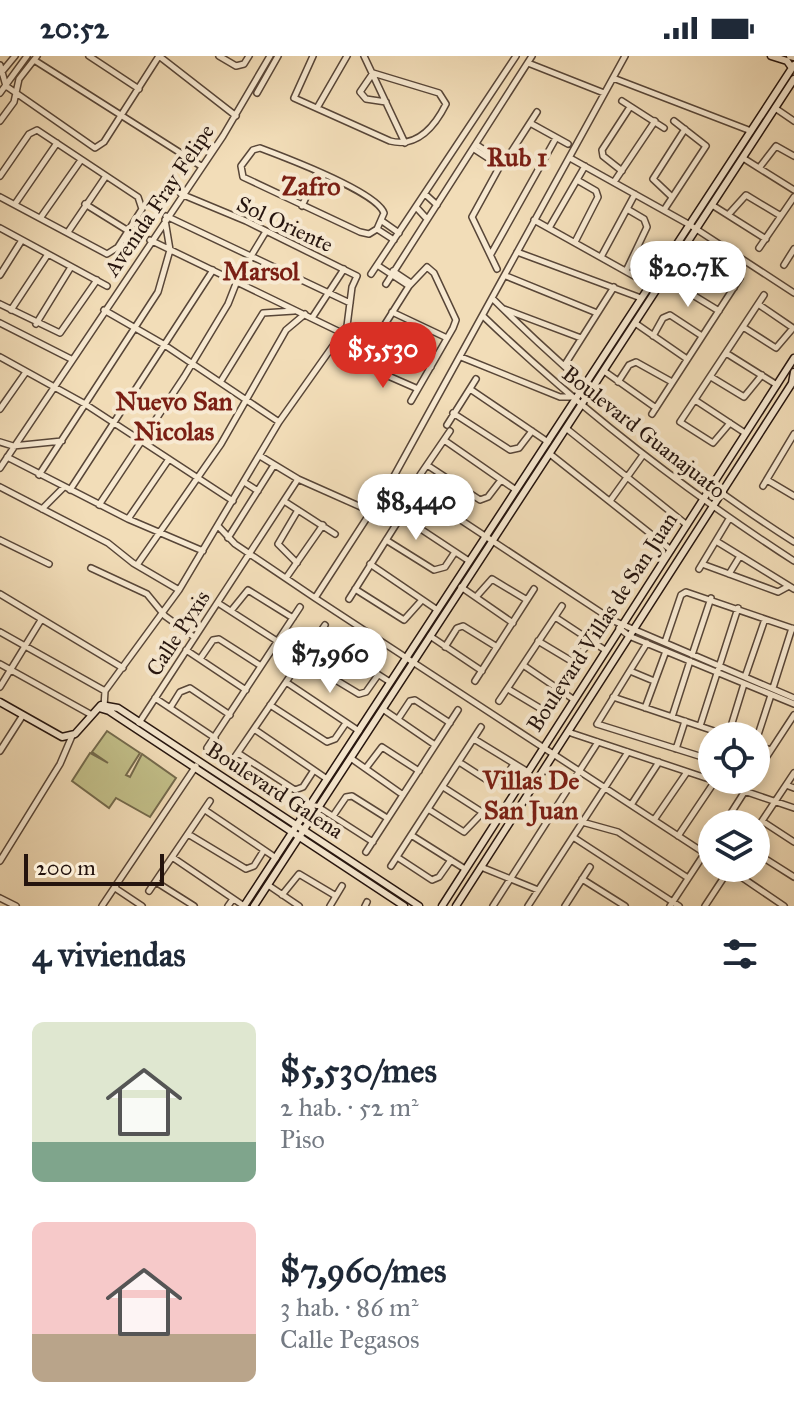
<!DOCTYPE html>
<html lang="es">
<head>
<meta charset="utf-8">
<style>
  body { margin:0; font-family:"IM FELL Great Primer",serif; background:#f6f6f7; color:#1f2937; height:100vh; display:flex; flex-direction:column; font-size:30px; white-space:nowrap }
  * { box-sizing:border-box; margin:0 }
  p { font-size:26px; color:#747a83 }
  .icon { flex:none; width:44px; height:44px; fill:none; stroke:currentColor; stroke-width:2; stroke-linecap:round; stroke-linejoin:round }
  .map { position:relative; height:850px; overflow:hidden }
  .side { display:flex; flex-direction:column; background:#fff; flex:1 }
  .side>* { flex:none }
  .controls { position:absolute; left:698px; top:666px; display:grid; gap:16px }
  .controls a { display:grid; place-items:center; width:72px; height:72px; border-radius:50%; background:#fff; box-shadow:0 4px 12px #0003; font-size:40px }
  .scale { position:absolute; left:24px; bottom:20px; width:140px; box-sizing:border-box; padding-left:8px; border:4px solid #25140e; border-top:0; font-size:22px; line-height:28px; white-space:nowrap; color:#25140e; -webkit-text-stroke:6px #f7e9d1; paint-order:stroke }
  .price { position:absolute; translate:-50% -68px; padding:0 18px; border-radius:28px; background:#fff; color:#222; font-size:26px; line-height:52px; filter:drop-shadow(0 2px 4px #0008) }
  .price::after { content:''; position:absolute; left:50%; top:48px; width:24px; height:18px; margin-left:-12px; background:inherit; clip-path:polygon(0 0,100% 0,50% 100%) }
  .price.on { background:#d93025; color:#fff }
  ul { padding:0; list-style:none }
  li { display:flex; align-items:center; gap:24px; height:200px; padding:0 32px }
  li span { display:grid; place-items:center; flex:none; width:224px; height:160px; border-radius:12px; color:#555 }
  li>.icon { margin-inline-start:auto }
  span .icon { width:96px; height:96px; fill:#fffc; stroke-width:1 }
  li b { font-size:34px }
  h2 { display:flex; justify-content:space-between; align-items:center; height:96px; padding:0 32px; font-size:34px }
  .status { display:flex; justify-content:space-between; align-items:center; height:56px; padding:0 40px; background:#fff; direction:ltr }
  .status svg { height:22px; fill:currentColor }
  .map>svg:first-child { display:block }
</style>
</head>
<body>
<div class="status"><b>20:52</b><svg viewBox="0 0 49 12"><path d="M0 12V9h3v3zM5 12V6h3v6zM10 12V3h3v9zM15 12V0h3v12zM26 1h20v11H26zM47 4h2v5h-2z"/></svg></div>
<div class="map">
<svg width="794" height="850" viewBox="0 0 794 850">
  <rect width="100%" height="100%" fill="#f2ddb8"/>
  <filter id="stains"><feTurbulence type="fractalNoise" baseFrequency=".0025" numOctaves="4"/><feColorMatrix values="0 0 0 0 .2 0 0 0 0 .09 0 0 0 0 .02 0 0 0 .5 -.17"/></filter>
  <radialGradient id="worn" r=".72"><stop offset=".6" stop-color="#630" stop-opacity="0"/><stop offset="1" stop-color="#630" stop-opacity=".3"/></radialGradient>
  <path fill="#c2bf89" stroke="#746a4c" stroke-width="2" d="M107,675l33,22 -14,22 4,2 12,-23 34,24 -26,39 -34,-19 -7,10 -37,-27 18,-28 18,10 -16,-11z"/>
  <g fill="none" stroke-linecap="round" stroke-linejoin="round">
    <defs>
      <path id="street" d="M89,0l50,33
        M219,0l17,10 8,-2 5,-8
        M313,0l-19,42 96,43c27,7 45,-15 56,-37l-7,-11 -66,-20 -13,19 6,7 20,3
        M364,0l41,87
        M34,4l167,106
        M528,7l76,30
        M0,9l6,21 89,62 9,-6 55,-86 77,60
        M1,17l14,-17
        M613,22l138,53
        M0,37l27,-37
        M257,37l21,-37
        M622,45l42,27
        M317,52l30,-52
        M775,52l19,13
        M0,65l14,-19 5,-23 18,-23
        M530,67l38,21
        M477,89l27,18 33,-51
        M260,92c24,9 117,44 124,65l-7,16 -8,5 -9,-2 -117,-55 -2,-11 12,-16z
        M474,93l26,17 -28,51 25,52
        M570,102l120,67 104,68
        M743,102l51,32
        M759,112l17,-22 18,10
        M622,115l-19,-15 -1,-6 28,-43
        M0,120l29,-42 8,-4 101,67 4,12 -24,38 -11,7 -107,-57
        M614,126l41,-61
        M425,138l12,11
        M672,141l-19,-18 32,-50
        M15,148l42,-61
        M85,148l45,28
        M712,149l54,34
        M302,150l15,-33
        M416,151l11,12
        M664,154l42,-64 -32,-25
        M728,159l18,-20 35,21
        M166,160l184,87
        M41,161l40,-57
        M534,164l102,57
        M382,165l17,12
        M0,172l107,58
        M549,172l36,-62
        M377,173l17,11
        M68,176l38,-56
        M150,184l192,93
        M575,186l23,-45 -2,-6 -19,-11
        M759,192l35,-51
        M517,196l124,46
        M491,198l65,-116
        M601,201l34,-63
        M377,209l32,21
        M784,209l10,-16
        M393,215l18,12
        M626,215l21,-44 -3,-8 -17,-10
        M371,218l145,-218
        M0,219l22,-35
        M506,220l91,37
        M665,222l54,33
        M386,228l146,-228
        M683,232l15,-22 36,22
        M493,243c91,90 193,174 301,243
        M0,248l60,29 37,-53
        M758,248l35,24
        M504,253l77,29
        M11,254l37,-56
        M104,254l59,34 116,78
        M392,256l55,26
        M483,260c96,92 200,173 311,245
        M312,262l32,-49
        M0,267l71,36
        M635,267l52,36
        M36,268l35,-57
        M743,271l33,21 17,-20
        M653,280l10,-18 7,-3 32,21
        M374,282l57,29
        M726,297l51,32
        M0,301l85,47 148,97
        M461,301l99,40h12
        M564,310l50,-79
        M604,315l52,37
        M711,321l33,20 18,-22
        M221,325l42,-68 31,-2
        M618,326l11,-17 7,-3 36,20
        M470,333l78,53
        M695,344l50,33
        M411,345l42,-73 3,-8 -22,-47 -7,-6 -18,19 -46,73 7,9 48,21
        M0,353l26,-37
        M453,357l57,37 9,-2 13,-17
        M652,358l88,-136
        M730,367l-17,20 -33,-21 84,-127
        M447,369l29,-46
        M567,373l120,96
        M444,384l72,50
        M0,386l13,4 49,-5
        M550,398l121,96
        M260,400l38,23 72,32
        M7,401l121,62 75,32
        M427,409l53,35 8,-3 13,-17
        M0,412l223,-332 47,-80
        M39,419l119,-183 12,-42 -5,-30
        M420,419l30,-44
        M394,420l220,145 180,77
        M767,424l27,16
        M244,426l14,9
        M763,430l31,-52
        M0,431l108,56 25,20 46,27
        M70,434l143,-220
        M284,445l51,33
        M610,445l33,-46
        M99,449l85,-128 44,-73 11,-28 26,-43
        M42,453l22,-22
        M401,460l68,45
        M128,463l41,-60
        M218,470l17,18 80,54 397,260
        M228,482l46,-73
        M0,484l49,24
        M386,484l48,30 11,-3 10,-15
        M716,485l78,48
        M297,507l-19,-19 20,-34
        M370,508l66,45
        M702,508l76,28 11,-6
        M137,509l84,-121 65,-114 19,-16
        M91,512l56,26 18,22 29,21
        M699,513l30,-50
        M729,518l11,-18
        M286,522l37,-53
        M461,531l52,36
        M355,533l49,31 18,-20
        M0,538l123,74
        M476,541l16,-18 35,21
        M315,542l79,-122 231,-420
        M349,543l58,-92
        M218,547l59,38
        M231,555l17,-21 45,28
        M555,561l50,33
        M619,572l10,8 165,68
        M0,576l105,59
        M318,580l72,46
        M430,580l52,35
        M538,585l35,21 18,-21
        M665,586l16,-47 5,-3 108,37
        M647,587l-50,81 115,36
        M445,591l12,-19 6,-2 34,21
        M186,594l60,40
        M692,599l19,-57
        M200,603l13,-19 6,-1 42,27
        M301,603l58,35 7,-2 12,-17
        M0,608l90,50
        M523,609l50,34
        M630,615l24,10
        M745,621l20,-58
        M475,625l59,-92
        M286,626l73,49
        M0,631l41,-67
        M773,632l19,-60
        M508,633l35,21 17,-20
        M613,641l116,39
        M155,642l60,40
        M499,645l63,-95
        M270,649l57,37 8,-3 11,-16
        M104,651l1,-16 74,-101 100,-168 68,-96 5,-39 5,-11 -111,-55 -65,-27
        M170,652l10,-16 10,-4 40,27
        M645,652l21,-57
        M384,654l51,35
        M672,661l18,-56
        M398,663l12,-18 5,-1 35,23
        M139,667l159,-244
        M700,670l38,-118
        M254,673l73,50
        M568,676l144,48
        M728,680l16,-52
        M474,683l54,33
        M756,685l15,-46
        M756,689l15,5
        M207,692l93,-141
        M676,693l9,-28
        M0,695l23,-36
        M238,697l57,37 8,-3 11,-17
        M352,703l51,36
        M459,706l34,22 10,-4 11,-16
        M230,708l95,-139
        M366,712l16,-21 37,24
        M756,717l38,-58
        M712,724l82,28
        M786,729l8,3
        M443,731l53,34
        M631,749l28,-43
        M320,752l53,34
        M428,753l36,23 19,-20
        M205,754l71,48
        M333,760l13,-19 6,-1 35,22
        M654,764l33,-48
        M762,765l32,21
        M582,766l36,10 70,46
        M724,768l28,-44
        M756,774l38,-57
        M188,778l58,35 8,-3 10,-16
        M411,779l54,34
        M678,780l37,-55
        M573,781l106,69
        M366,796l92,-142
        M756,797l38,24
        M172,801l72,49
        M397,801l35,23 7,-3 12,-17
        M0,805l60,-97 12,-28
        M391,810l90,-139
        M481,811l57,23
        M728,812l56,38
        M582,823l43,27
        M156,826l38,24
        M268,829l31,21
        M115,832l27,18
        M149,835l61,-90
        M282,839l17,-21 37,22
        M0,842l16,8
        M102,850l94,-140
        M228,850l5,-7
        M330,850l12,-20
        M365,850l2,-4
        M493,850l105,-164
        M528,850l100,-154
        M565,850l25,-39
        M670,850l42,-64
        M705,850l25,-38"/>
      <path id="secondary" d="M771,0l16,5 5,7
        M790,0l4,1
        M792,327l2,-11
        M0,646l62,35 13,-3 26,-29 17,3 301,198
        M99,652l10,3 295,195
        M244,850l550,-841
        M254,850l540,-827
        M442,850l352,-548
        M456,850l338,-526"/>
    </defs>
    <use href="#street" stroke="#584638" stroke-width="8"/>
    <use href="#secondary" stroke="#25140e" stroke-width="9"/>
    <use href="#street" stroke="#f7e9d1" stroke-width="5"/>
    <use href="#secondary" stroke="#f7e9d1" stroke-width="6"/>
  </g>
  <g text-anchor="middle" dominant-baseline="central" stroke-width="8" stroke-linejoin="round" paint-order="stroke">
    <g font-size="22" fill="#25140e" stroke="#f7e9d1">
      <text transform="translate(159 144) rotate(-56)">Avenida Fray Felipe</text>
      <text transform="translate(285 168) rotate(25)">Sol Oriente</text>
      <text transform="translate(644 376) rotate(38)">Boulevard Guanajuato</text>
      <text transform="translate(602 566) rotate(-57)">Boulevard Villas de San Juan</text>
      <text transform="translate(178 577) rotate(-57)">Calle Pyxis</text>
      <text transform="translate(275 734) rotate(33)">Boulevard Galena</text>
    </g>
    <g font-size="26" font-weight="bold" fill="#7a1f14" stroke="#f7e9d1">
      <text x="517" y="101">Rub 1</text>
      <text x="311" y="130">Zafro</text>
      <text x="261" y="215">Marsol</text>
      <text x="174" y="345">Nuevo San<tspan x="174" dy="30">Nicolas</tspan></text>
      <text x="531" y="724">Villas De<tspan x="531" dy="30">San Juan</tspan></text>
    </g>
  </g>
  <rect width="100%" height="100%" filter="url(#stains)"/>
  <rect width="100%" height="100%" fill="url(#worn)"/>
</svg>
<div class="controls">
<a><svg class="icon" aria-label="locate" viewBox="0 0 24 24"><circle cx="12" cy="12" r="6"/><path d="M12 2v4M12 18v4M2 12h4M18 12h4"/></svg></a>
<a><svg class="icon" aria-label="layers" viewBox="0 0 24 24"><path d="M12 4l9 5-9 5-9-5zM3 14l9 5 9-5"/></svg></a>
</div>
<div class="scale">200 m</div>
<b class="price" style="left:688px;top:253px">$20.7K</b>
<b class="price on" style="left:383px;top:334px">$5,530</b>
<b class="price" style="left:416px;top:486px">$8,440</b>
<b class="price" style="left:330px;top:639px">$7,960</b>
</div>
<section class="side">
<h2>4 viviendas<svg class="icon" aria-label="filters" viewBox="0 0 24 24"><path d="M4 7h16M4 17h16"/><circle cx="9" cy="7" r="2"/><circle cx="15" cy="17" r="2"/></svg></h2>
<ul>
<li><span style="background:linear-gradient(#dfe7d0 75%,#7fa58c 0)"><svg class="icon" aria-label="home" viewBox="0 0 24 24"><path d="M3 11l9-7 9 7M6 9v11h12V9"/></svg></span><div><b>$5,530/mes</b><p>2 hab. · 52 m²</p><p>Piso</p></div></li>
<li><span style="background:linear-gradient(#f6c9c9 70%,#b9a48a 0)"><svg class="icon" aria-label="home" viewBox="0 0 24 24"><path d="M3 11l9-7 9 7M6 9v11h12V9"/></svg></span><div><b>$7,960/mes</b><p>3 hab. · 86 m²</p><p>Calle Pegasos</p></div></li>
</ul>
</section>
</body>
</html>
